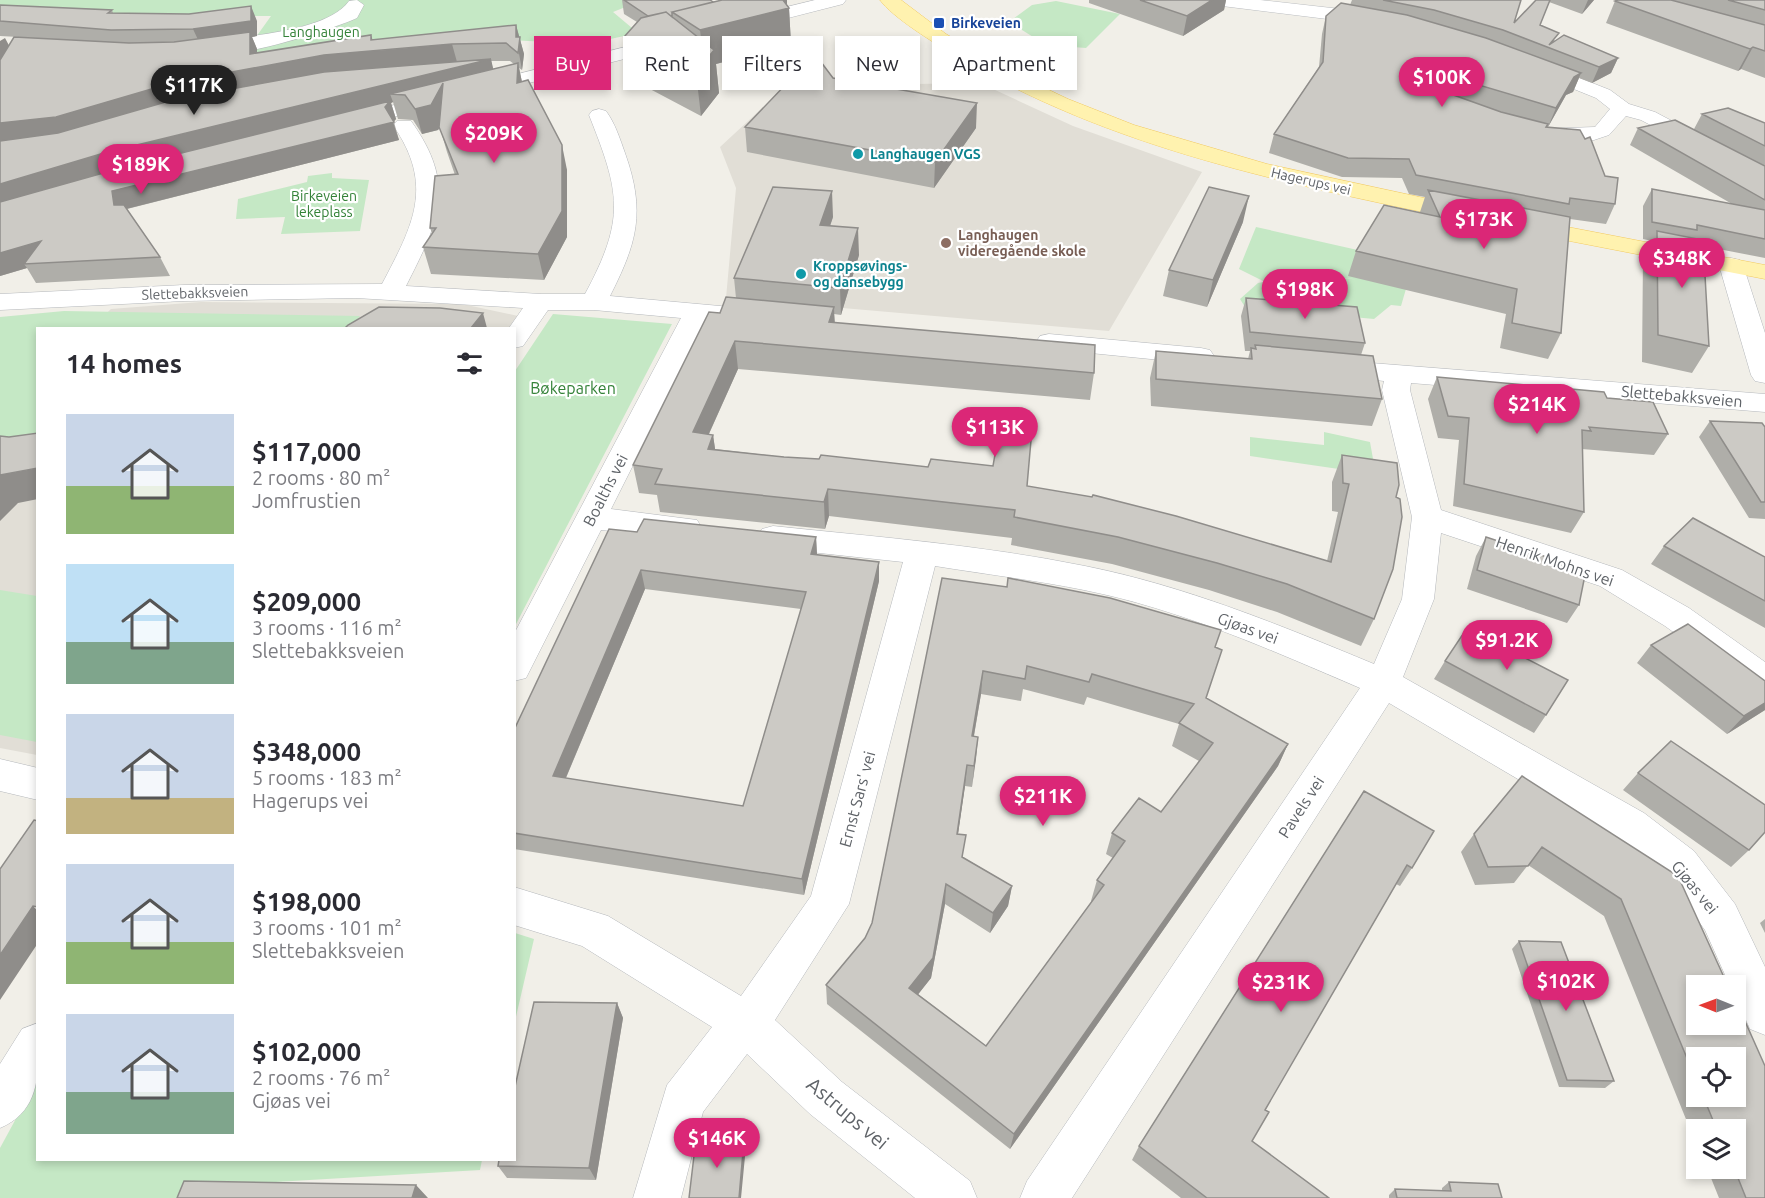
<!DOCTYPE html>
<html lang="en">
<head>
<meta charset="utf-8">
<style>
  body { margin:0; font-family:Ubuntu,sans-serif; background:#f7f7f7; color:#2b2b33; height:100vh; display:flex; flex-direction:column; font-size:22px; white-space:nowrap }
  * { box-sizing:border-box; margin:0 }
  p { font-size:20px; color:#7c7c81 }
  .icon { flex:none; width:33px; height:33px; fill:none; stroke:currentColor; stroke-width:2; stroke-linecap:round; stroke-linejoin:round }
  .map { position:relative; flex:1; overflow:hidden }
  .drawer { position:absolute; left:36px; top:327px; width:480px; height:834px; display:flex; flex-direction:column; background:#fff; border-radius:0px; box-shadow:0 3px 9px #0003 }
  .drawer>* { flex:none }
  .banner { position:absolute; left:534px; top:36px; width:570px; height:54px; display:flex; gap:12px }
  .needle { width:39px; rotate:271deg }
  .controls { position:absolute; left:1686px; top:975px; display:grid; gap:12px }
  .controls a { display:grid; place-items:center; width:60px; height:60px; border-radius:0px; background:#fff; box-shadow:0 3px 9px #0003; font-size:30px }
  .price { position:absolute; translate:-50% -51px; padding:0 14px; border-radius:21px; background:#db2777; color:#fff; font-size:20px; line-height:39px; filter:drop-shadow(0 2px 3px #0008) }
  .price::after { content:''; position:absolute; left:50%; top:36px; width:18px; height:14px; margin-left:-9px; background:inherit; clip-path:polygon(0 0,100% 0,50% 100%) }
  .price.active { background:#222; color:#fff }
  ul { padding:0; list-style:none }
  li { display:flex; align-items:center; gap:18px; height:150px; padding:0 30px }
  li span { display:grid; place-items:center; flex:none; width:168px; height:120px; border-radius:0px; color:#555 }
  li>.icon { margin-inline-start:auto }
  span .icon { width:72px; height:72px; fill:#fffc; stroke-width:1 }
  li b { font-size:26px }
  h2 { display:flex; justify-content:space-between; align-items:center; height:72px; padding:0 30px; font-size:26px }
  .tag { padding:0 21px; border-radius:0px; background:#fff; box-shadow:0 3px 9px #0003; font-size:21px; line-height:54px }
  .tag.active { background:#db2777; color:#fff }
  .map>svg:first-child { display:block }
</style>
</head>
<body>
<div class="map">
<svg width="1765" height="1198" viewBox="0 0 1765 1198">
  <rect width="100%" height="100%" fill="#f1efe8"/>
  <path fill="#e1ded6" d="M980,83l93,43 129,46 -93,159 -383,-33 10,-110 -16,-41 66,-61z
    M201,302l261,2 56,12 -9,12h-418l20,-19z
    M37,380v375l-37,-7v-332z"/>
  <path fill="#c5e8c5" d="M0,0h643l-30,12 25,21 -51,11 -78,-4 -253,21v-24l15,-21 -202,1 -69,-10z
    M1056,1l64,13 -34,34 -40,-3 -37,-23 23,-17z
    M332,173v5l37,2 -9,51 -79,3 4,-17 -49,2 2,-20 69,-17 1,-6z
    M1256,227l106,24 28,31 -98,-8 -29,7 -24,-12z
    M1295,276l113,6 -7,24 -10,-1 -17,14 -129,-12 -5,-8 18,-16z
    M64,311l296,5 -9,12h-313l-1,119 -37,-3v-127z
    M553,314l119,10 -157,302v-255z
    M1324,432l46,10 5,28 12,6 -137,-20v-19l74,8z
    M0,590l37,6v146l-37,-7z
    M515,933l19,6 -19,82 -1,-88z
    M37,1080l1,80h444l-2,10 -288,17 -6,11h-186v-50z"/>
  <g fill="none" stroke-linecap="round" stroke-linejoin="round">
    <defs>
      <path id="minor" d="M357,0l7,5 -7,13c-21,10 -144,51 -158,31 11,-15 123,-10 150,-48z
        M815,0h31l-3,4 -98,25 -9,-6 2,-4z
        M1205,0h55l116,13 9,6 -9,6 -162,-20z
        M669,36l7,2 2,4 -2,4 -326,82 -7,-2 -3,-4 3,-4z
        M1534,60l76,30 19,14 26,8 110,58v16l-124,-66 -15,-4 -17,19 -15,5h-63l-3,-5 3,-5 8,-1 56,-2 15,-18 -14,-11 -69,-28 -3,-4z
        M599,109l7,2c9,12 14,28 19,42 21,59 12,90 -15,143l143,13 9,3 4,5 -4,5 -9,3 -47,-5 -95,189 86,11 5,8 -5,8 -11,3 -85,-9 -75,148 -12,3v-47l167,-316 -87,-8h-46l-25,36 -9,2v-20h-5l14,-20 -167,-10 -172,3 -184,9v-16l184,-9 198,-1c31,-59 53,-98 11,-159l4,-4h14c46,64 28,100 -5,165l135,8h44c41,-76 35,-101 4,-179l3,-4z
        M1731,258l9,2 3,5 22,68v50l-10,-2 -4,-6 -32,-110 3,-5z
        M1049,334l152,14 9,2 4,6 -4,6 -9,2 -161,-16 -4,-6 4,-6z
        M1333,360l432,34v18l-354,-29 -1,7 31,120 181,60 67,38 76,54v32l-12,-4 -88,-64 -65,-40 -159,-53 -7,66 -31,78 241,136 50,38 41,53 30,63v68l-15,-6 -14,-32v-11h-6l-25,-56 -39,-53 -50,-40 -227,-134 -317,495h-52l7,-17 333,-493c-89,-38 -180,-79 -276,-98 -49,-10 -100,-16 -149,-24l-86,338 -74,116 67,62 128,99 7,17h-62l-105,-84 -63,-60 -44,58 -22,86h-48l34,-113 45,-58 -130,-81 -68,-21v-38l94,29 133,80 70,-100 92,-334 -130,-14 -11,-3 -5,-8 5,-8 11,-3c104,11 209,19 312,40 100,20 195,59 289,98l28,-65 10,-82 -30,-127 2,-9 -61,-7 -4,-6 4,-6z
        M0,759l38,9v32l-38,-9z
        M38,1023c0,41 7,86 -38,105v-64l22,-35z"/>
      <path id="major" d="M880,0h21l45,34 59,35 63,30 66,26 133,39 199,43 8,2 4,5 -4,5 -8,2c-177,-37 -357,-72 -513,-167 -19,-11 -61,-37 -73,-54z
        M1526,219l239,46v14l-247,-48 -4,-5 4,-5z"/>
    </defs>
    <use href="#minor" stroke="#b5b8bc" stroke-width="1"/>
    <use href="#major" stroke="#f2c960" stroke-width="1"/>
    <use href="#minor" fill="#fff" fill-rule="evenodd"/>
    <use href="#major" fill="#fff2af" fill-rule="evenodd"/>
  </g>
  <path fill="#afaea9" fill-rule="evenodd" d="M622,0h88l3,2 6,-1 -1,-1h69v5l2,3 2,36 -75,20 3,29 -18,23 -70,-37 -7,-42 13,-15 -13,-8z
    M1089,0h137l-2,10 -41,26 -94,-33z
    M1352,0h169l-7,23 22,-23h58l-12,14 -33,-12 -9,23 15,16 63,17 -7,15 -19,10 -13,-5 -6,14 -7,3 -18,32 67,77 -9,20 -36,-5 -9,114 -13,26 -48,-11 6,-34 -158,-38 8,-25 64,-39 5,-15 -16,-3 -7,-16 -60,-1 -73,-24 5,-19 45,-67 3,-33 4,-18 24,-11z
    M1618,0h147v78l-24,-9 -3,2 -132,-48 9,-22z
    M0,5l112,5 1,3 144,8v15l-5,1 5,12v4l114,-18 1,5 144,-15 8,29 -2,16 -3,-2 3,14 45,88v67l-23,43 -113,-6 -8,-27 9,-14 -2,-5 25,-53 -8,-23 -7,-24 -2,2 -16,4 -9,-14 -15,-1 -5,-17 -2,1 5,16 -2,3 5,18 -272,69 33,48 10,19 -134,7 -9,-15 -27,8 9,-231 10,-8 -19,-1zM491,61h19l4,3 -21,5z
    M833,78l143,50 -42,60 -187,-36 -2,-25z
    M1702,114l63,9v135l-62,-12 6,100 -17,27 -50,-11 1,-104 9,-17 -9,-2v-33l9,-17 80,15 -102,-59 8,-17 56,1z
    M833,217l-3,9 29,29 -18,60 -7,-1 1,9 259,50 -4,27 -352,-31 -29,65 4,1 2,14 312,37 300,75 11,-49 -6,-1v-29l10,-27 54,42 -22,122 -13,27 -84,-34 -68,-22 -97,-26 -101,-19 1,-7 -183,-22 -4,13 -165,-17 -3,-17 -18,-2 -6,-28 87,-152 16,-15 -2,-20z
    M1243,222l-36,85 -44,-11 6,-26z
    M1246,298l119,45 -4,12 21,44 -10,27 -221,-20 -1,-28 6,-27 92,8 2,-8h-5l-4,-35z
    M1437,377l170,21 61,36 -14,21 -72,-6 2,63 -13,21 -118,-27 6,-66 -21,-2 -10,-39z
    M1710,421l55,6v92l-16,-1 -50,-81z
    M637,532l179,5 1,18 62,7v19l-75,314 -290,-46v-119zM645,589l156,20 -58,197 -177,-28z
    M1486,537l93,68 -12,18 -100,-34 9,-33z
    M1664,546l101,11v71l-114,-64z
    M942,578l273,69 -9,51 82,46 -10,22 -268,383 -183,-145 -1,-19 39,-47 7,-15zM1023,689l61,16 3,-8 92,27 -7,22 27,15 -38,51 -49,21 -6,21 7,4 -16,22 -6,21h1l-106,145 -68,-52 13,-16 14,-74 45,29 18,-27 4,-20 -49,-29 -5,-23 7,-48 7,1 6,-50 -4,-1 7,-42 40,7z
    M1651,645l114,36v29l-38,24 -90,-71z
    M1445,661l101,54 -12,18 -100,-54z
    M1638,773l111,77 -18,17 -108,-77z
    M1522,776l243,290v132h-46l-12,-30h29v-38h-40v14l-92,-228 -76,-51 -14,18 -39,2 -14,-33 13,-18zM1696,1058l40,38h-40z
    M1364,791l48,77 -12,18 -4,-2 -131,226 -13,31 77,57h-148l-49,-38 7,-14z
    M1765,919v14l-5,-10z
    M1519,941l95,140 -9,7 -46,-1 -47,-138z
    M617,1003l6,15 -27,162 -89,-2 -9,-12z
    M1449,1182l53,16h-113v-3l6,-6 47,2v-3z"/>
  <path fill="#8f8d8a" d="M743,0h44v5l2,3 2,36 -75,20 3,29 -18,23 -5,-43 8,-10 -4,-33z
    M1212,0h14l-2,10 -41,26 4,-20z
    M1588,0h6l-12,14z
    M251,6l6,15v15l-5,1 5,12v19l114,-28v-5l5,16 76,-7 5,18 -391,73 -66,7v-19l250,-69 -50,-10 -7,-15z
    M516,25l8,29 -2,16 -6,-33z
    M5,38l8,15 -13,9v-21z
    M1753,47l-12,22 -3,2 12,-22z
    M1618,58l-7,15 -19,10 7,-16z
    M491,59l4,18 -45,31 -12,22 -16,4 -7,-25 -10,-14 -15,-1 3,8 -2,1 5,16 -3,3 6,18 -277,70 -122,-4v-22l104,-31z
    M518,63l5,24 -6,-4z
    M1581,73l-8,19 -7,3 -18,32 8,-19 18,-31z
    M1442,74l-6,18 -7,-10 5,-6z
    M977,103l-1,25 -42,60 1,-26z
    M562,145l5,25v67l-23,43 -6,-26z
    M832,191l1,26 -12,35 -1,-27z
    M1249,196l-6,26 -36,85 6,-27z
    M858,228l1,27 -18,60 -1,-27z
    M41,241l-17,23 3,4 -27,8v-23z
    M834,307l1,27 -6,-12z
    M483,313l4,15h-16z
    M735,341l3,28 -41,91 -4,-28z
    M713,435l4,27 -9,-13z
    M38,468v31l-20,4 -18,18v-46z
    M828,489l1,27 -4,13 -1,-27z
    M816,537l1,18 -6,-1z
    M879,562v19l-75,314 -2,-16z
    M641,570l4,19 -86,205 -6,-18z
    M983,671l-2,23 -11,64 2,-22z
    M1765,703v7l-38,24 17,-18z
    M978,737l-2,22 -4,28 2,-21z
    M1288,744l-10,22 -268,383 4,-15z
    M967,765l-2,21 -10,69 2,-21z
    M946,884l-1,20 -14,74 -22,28v-18z
    M1012,886l-4,20 -18,27 3,-20z
    M33,906l5,5v32l-38,57v-45z
    M617,1003l6,15 -27,162 -7,-12z
    M744,1140l2,6 -5,52h-2z
    M416,1185l12,13h-16z"/>
  <path fill="#cccac5" stroke="#8f8d8a" stroke-width="1.5" fill-rule="evenodd" d="M624,0h86l3,2 -41,10v5l-6,-5 -18,4z
    M722,0h61l6,8 -89,22 -28,-18z
    M1140,0h72l-25,16z
    M1383,0h138l-7,23 22,-23h14l-10,25 19,8 -10,12 15,-10 54,23 -19,9 -96,-37 -69,-20z
    M1618,0h53l94,25v26l-12,-4 -3,2 -135,-48z
    M1728,0h37v10z
    M1341,3l66,12 79,23 95,35 -7,4 -18,31 -114,-34 -8,2 -5,6 5,6 67,24 47,12 -2,3 34,3 5,9 5,-2 15,39 13,2 -3,26 -45,-6 -1,6 -153,-29 -7,-16 -61,-1 -74,-24 49,-72 3,-46z
    M0,5l112,5 -4,3 81,1 62,-8v15l-58,8 -82,1 -111,-9z
    M666,12l48,38 -18,23 -72,-36 17,-19z
    M516,25v12h4l-2,16 -12,-10 -54,1 -128,11 -152,28 -116,34 -56,6v-63l14,-23 115,6 45,-1 76,-10v22l121,-19v5z
    M815,54l18,24 144,25 -42,59 -190,-35z
    M491,59l-387,94 -104,31v-43l58,-8 118,-34 148,-27z
    M518,63l-1,20 11,-3 34,65v66l-24,43 -115,-7 13,-19h-6l5,-52 23,-2 -19,-47 4,-44 -12,22 -16,4 -10,-14 -15,-1z
    M390,101l-5,6 9,15 -282,69 2,14h10l36,52 -136,7 17,-23 -41,12v-51l121,-34z
    M1728,108l37,15v23l-63,-32z
    M1675,120l90,46v34l-127,-72z
    M773,187l59,4 -12,34 38,3 -18,60 -106,-10z
    M1209,187l40,9 -36,84 -44,-10z
    M1652,189l113,21v29l-68,-14v5l-45,-8z
    M1428,190l142,27 -9,116 -49,-10 5,-34 -161,-38 28,-46 56,12z
    M1657,231l46,9 6,106 -51,-11z
    M726,297l108,10 -5,15 266,23 -1,28 -359,-32 -42,91 20,3 -5,14 76,8 35,2 2,-4 107,12 3,-8 62,7 7,-40 32,3 -5,57 65,11 1,-2 83,21 155,46 18,-78 -6,-1 -1,-28 55,8 2,22 -3,12 4,2 2,18 -9,52 -19,50 -87,-35 -70,-21 -99,-26 -104,-20 1,-7 -187,-21 -4,13 -169,-18 7,-15 -29,-4 76,-153 11,1z
    M1246,298l111,9 8,36 -115,-11z
    M379,307l61,1 43,5 -12,15h-126l3,-3z
    M1255,345l118,11 9,43 -226,-20v-28l96,8 -1,-11 5,1z
    M1437,377l167,15 3,6 46,4 15,32 -79,-7 2,4 -9,-1 2,82 -120,-28 5,-66 -21,-2z
    M1710,421l52,2 3,4v75h-4z
    M38,433v35l-38,7v-39l9,1z
    M1693,518l72,39v44l-101,-55z
    M644,519l172,18 -5,17 68,8 -77,317 -288,-46v-103l95,-201 28,3zM641,570l165,22 -63,214 -190,-30z
    M1486,537l100,33 -7,35 -102,-35z
    M942,578l65,9 1,-9 102,20 111,32 -6,17 7,3 -16,48 82,46 -274,390 -188,-149 39,-47 7,-15zM1027,666l62,16 3,-8 102,30 -15,19 34,20 -52,69 -22,-14 -27,35 13,8 -28,39 7,5 -118,161 -77,-58 24,-30 13,-74 47,29 19,-27 -50,-29 4,-22 -9,-1 10,-69 7,1 4,-29 -6,-1 11,-65 42,8z
    M1688,624l77,57v22l-21,13 -93,-71z
    M1467,628l101,52 -22,35 -101,-54z
    M1671,741l94,64v27l-16,18 -111,-77z
    M1522,776l156,100 50,110h-32v38h40v-23l29,65v132h-19l-12,-30h2v-38h-19l-14,-34h33v-38h-40v22l-75,-181 -79,-52 -14,19 -40,1 -14,-33z
    M1364,791l70,40 -22,37 -5,-3 -142,245 4,2 -17,29 77,57h-122l-68,-52z
    M34,820l4,1v86l-5,-1 -33,49v-86z
    M1519,941l42,1 53,139 -47,-1z
    M534,1002l83,1 -28,165 -91,-2 1,-6h15v-69z
    M696,1139l48,1 -5,58h-50z
    M184,1181l232,4 -4,13h-235z
    M1449,1182l49,2 4,14h-105l-2,-9 56,2z"/>
  <rect fill="#1a4fb4" stroke="#fff" stroke-width="2" x="933" y="17" width="12" height="12" rx="3"/>
  <g fill="#0f9aa8" stroke="#fff" stroke-width="2">
    <circle cx="858" cy="154" r="6"/>
    <circle cx="801" cy="274" r="6"/>
  </g>
  <circle fill="#8d6e63" stroke="#fff" stroke-width="2" cx="946" cy="243" r="6"/>
  <g text-anchor="middle" dominant-baseline="central" stroke-width="4.5" stroke-linejoin="round" paint-order="stroke">
    <g font-size="14" font-weight="bold" fill="#164399" stroke="#fff" text-anchor="start">
      <text x="951" y="23">Birkeveien</text>
    </g>
    <g font-size="14" fill="#348238" stroke="#fff">
      <text x="321" y="32">Langhaugen</text>
      <text x="324" y="196">Birkeveien<tspan x="324" dy="16">lekeplass</tspan></text>
    </g>
    <g font-size="14" font-weight="bold" fill="#0d838f" stroke="#fff" text-anchor="start">
      <text x="870" y="154">Langhaugen VGS</text>
      <text x="813" y="266">Kroppsøvings-<tspan x="813" dy="16">og dansebygg</tspan></text>
    </g>
    <g font-size="14" fill="#5f6368" stroke="#fff">
      <text transform="translate(1311 181) rotate(13)">Hagerups vei</text>
      <text transform="translate(195 293) rotate(-2)">Slettebakksveien</text>
    </g>
    <g font-size="14" font-weight="bold" fill="#785e54" stroke="#fff" text-anchor="start">
      <text x="958" y="235">Langhaugen<tspan x="958" dy="16">videregående skole</tspan></text>
    </g>
    <g font-size="16" fill="#348238" stroke="#fff">
      <text x="573" y="388">Bøkeparken</text>
    </g>
    <g font-size="16" fill="#5f6368" stroke="#fff">
      <text transform="translate(1682 396) rotate(5)">Slettebakksveien</text>
      <text transform="translate(605 490) rotate(-63)">Boalths vei</text>
      <text transform="translate(1555 561) rotate(19)">Henrik Mohns vei</text>
      <text transform="translate(1248 628) rotate(20)">Gjøas vei</text>
      <text transform="translate(857 799) rotate(-75)">Ernst Sars' vei</text>
      <text transform="translate(1301 807) rotate(-57)">Pavels vei</text>
      <text transform="translate(1695 887) rotate(51)">Gjøas vei</text>
    </g>
    <g font-size="20" fill="#5f6368" stroke="#fff">
      <text transform="translate(848 1113) rotate(40)">Astrups vei</text>
    </g>
  </g>
</svg>
<div class="controls">
<a><svg class="needle" viewBox="-14 -14 28 28"><path d="M0-13l5 13h-10z" fill="#e53935"/><path d="M0 13l5-13h-10z" fill="#7c7c81"/></svg></a>
<a><svg class="icon" aria-label="locate" viewBox="0 0 24 24"><circle cx="12" cy="12" r="6"/><path d="M12 2v4M12 18v4M2 12h4M18 12h4"/></svg></a>
<a><svg class="icon" aria-label="layers" viewBox="0 0 24 24"><path d="M12 4l9 5-9 5-9-5zM3 14l9 5 9-5"/></svg></a>
</div>
<b class="price" style="left:1442px;top:108px">$100K</b>
<b class="price active" style="left:194px;top:116px">$117K</b>
<b class="price" style="left:494px;top:164px">$209K</b>
<b class="price" style="left:141px;top:195px">$189K</b>
<b class="price" style="left:1484px;top:250px">$173K</b>
<b class="price" style="left:1682px;top:289px">$348K</b>
<b class="price" style="left:1305px;top:320px">$198K</b>
<b class="price" style="left:1537px;top:435px">$214K</b>
<b class="price" style="left:995px;top:458px">$113K</b>
<b class="price" style="left:1507px;top:671px">$91.2K</b>
<b class="price" style="left:1043px;top:827px">$211K</b>
<b class="price" style="left:1566px;top:1012px">$102K</b>
<b class="price" style="left:1281px;top:1013px">$231K</b>
<b class="price" style="left:717px;top:1169px">$146K</b>
<div class="banner">
<a class="tag active">Buy</a>
<a class="tag">Rent</a>
<a class="tag">Filters</a>
<a class="tag">New</a>
<a class="tag">Apartment</a>
</div>
<section class="drawer">
<h2>14 homes<svg class="icon" aria-label="filters" viewBox="0 0 24 24"><path d="M4 7h16M4 17h16"/><circle cx="9" cy="7" r="2"/><circle cx="15" cy="17" r="2"/></svg></h2>
<ul>
<li><span style="background:linear-gradient(#c9d6e8 60%,#8fb573 0)"><svg class="icon" aria-label="home" viewBox="0 0 24 24"><path d="M3 11l9-7 9 7M6 9v11h12V9"/></svg></span><div><b>$117,000</b><p>2 rooms · 80 m²</p><p>Jomfrustien</p></div></li>
<li><span style="background:linear-gradient(#bfe0f5 65%,#7fa58c 0)"><svg class="icon" aria-label="home" viewBox="0 0 24 24"><path d="M3 11l9-7 9 7M6 9v11h12V9"/></svg></span><div><b>$209,000</b><p>3 rooms · 116 m²</p><p>Slettebakksveien</p></div></li>
<li><span style="background:linear-gradient(#c9d6e8 70%,#c2b280 0)"><svg class="icon" aria-label="home" viewBox="0 0 24 24"><path d="M3 11l9-7 9 7M6 9v11h12V9"/></svg></span><div><b>$348,000</b><p>5 rooms · 183 m²</p><p>Hagerups vei</p></div></li>
<li><span style="background:linear-gradient(#c9d6e8 65%,#8fb573 0)"><svg class="icon" aria-label="home" viewBox="0 0 24 24"><path d="M3 11l9-7 9 7M6 9v11h12V9"/></svg></span><div><b>$198,000</b><p>3 rooms · 101 m²</p><p>Slettebakksveien</p></div></li>
<li><span style="background:linear-gradient(#c9d6e8 65%,#7fa58c 0)"><svg class="icon" aria-label="home" viewBox="0 0 24 24"><path d="M3 11l9-7 9 7M6 9v11h12V9"/></svg></span><div><b>$102,000</b><p>2 rooms · 76 m²</p><p>Gjøas vei</p></div></li>
</ul>
</section>
</div>
</body>
</html>
